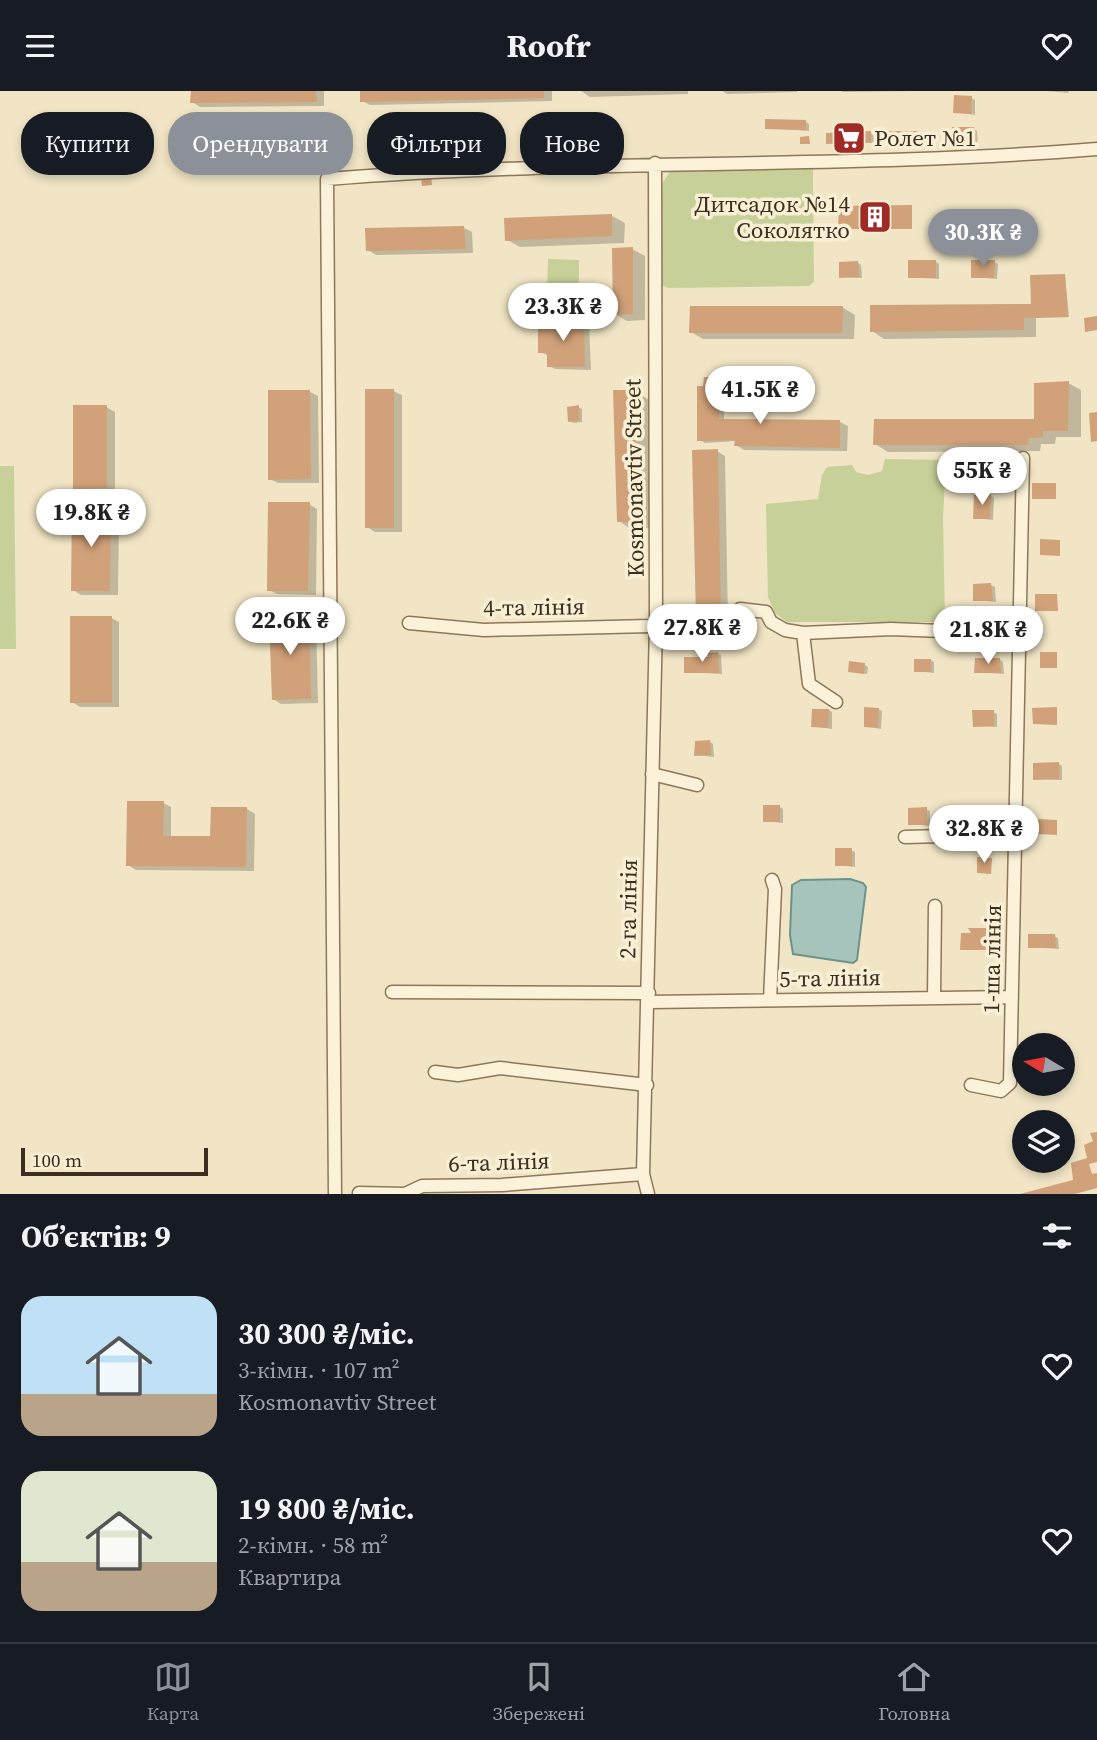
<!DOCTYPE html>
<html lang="uk">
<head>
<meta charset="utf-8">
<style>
  body { margin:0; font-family:"Source Serif 4",serif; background:#242831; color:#f1f3f6; height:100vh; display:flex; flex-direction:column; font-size:26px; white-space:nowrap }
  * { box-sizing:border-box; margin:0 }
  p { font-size:23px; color:#9ea1a6 }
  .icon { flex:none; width:38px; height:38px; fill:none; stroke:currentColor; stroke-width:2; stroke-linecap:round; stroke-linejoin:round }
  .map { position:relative; height:1103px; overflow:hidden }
  .details { display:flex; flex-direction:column; background:#171b24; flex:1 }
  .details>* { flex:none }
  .top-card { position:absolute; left:21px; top:21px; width:700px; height:63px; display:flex; gap:14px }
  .needle { width:46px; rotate:280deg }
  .controls { position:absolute; left:1012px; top:942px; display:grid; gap:14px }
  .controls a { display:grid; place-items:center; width:63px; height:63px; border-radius:50%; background:#171b24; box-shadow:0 4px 10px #0003; font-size:35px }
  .scale { position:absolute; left:21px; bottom:18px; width:187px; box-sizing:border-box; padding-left:7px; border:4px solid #3c2e1e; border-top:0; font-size:19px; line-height:24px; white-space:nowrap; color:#3c2e1e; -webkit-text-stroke:5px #f8efd5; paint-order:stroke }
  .price { position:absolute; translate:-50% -60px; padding:0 16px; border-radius:24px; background:#fff; color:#222; font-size:23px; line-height:46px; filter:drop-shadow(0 2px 4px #0008) }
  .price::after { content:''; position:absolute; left:50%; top:42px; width:21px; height:16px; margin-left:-10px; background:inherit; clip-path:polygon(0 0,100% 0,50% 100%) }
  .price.on { background:#8c9099; color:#fff }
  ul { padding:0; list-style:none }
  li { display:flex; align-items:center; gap:21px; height:175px; padding:0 21px }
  li span { display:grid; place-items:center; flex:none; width:196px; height:140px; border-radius:21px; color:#555 }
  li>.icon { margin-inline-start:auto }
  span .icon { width:84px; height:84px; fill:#fffc; stroke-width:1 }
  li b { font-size:30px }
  h2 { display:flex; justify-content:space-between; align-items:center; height:84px; padding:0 21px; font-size:30px }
  .pill { padding:0 24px; border-radius:28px; background:#171b24; box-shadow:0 4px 10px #0003; font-size:24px; line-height:63px }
  .pill.on { background:#8c9099; color:#fff }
  header { display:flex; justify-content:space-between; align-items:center; height:91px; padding:0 21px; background:#171b24; font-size:32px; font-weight:700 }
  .tabs { display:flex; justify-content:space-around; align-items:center; height:98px; border-top:2px solid #363941; background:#171b24; font-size:19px; color:#9ea1a6 }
  .tabs a { display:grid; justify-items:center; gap:4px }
  .tabs .on { color:#8c9099 }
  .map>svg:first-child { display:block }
</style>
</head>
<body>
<header><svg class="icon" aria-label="menu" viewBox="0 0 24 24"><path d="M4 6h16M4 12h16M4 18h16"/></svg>Roofr<svg class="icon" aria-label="heart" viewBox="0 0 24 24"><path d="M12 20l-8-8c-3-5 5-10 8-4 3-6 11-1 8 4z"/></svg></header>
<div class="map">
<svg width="1097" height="1103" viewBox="0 0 1097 1103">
  <rect width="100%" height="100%" fill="#f1e5c5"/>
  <path fill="#c7d098" d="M813,78l1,113 -5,4 -141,2 -7,-3 -1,-99 10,-14z
    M548,168l31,1v34l-32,-2z
    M885,368l61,1 -3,59 2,103h-158l-12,-9 -7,-16 -2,-93 52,-5 4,-24 5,-8 25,-2 4,7 12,3 14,-4z
    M0,375h14l2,183h-16z"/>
  <path fill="#a7c4bc" stroke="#6c938b" stroke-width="2" d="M850,788l13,4 3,4 -9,73 -4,3 -60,-9 -3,-19 2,-50 9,-5z"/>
  <path fill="#0003" d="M192,0h132v15l-124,1 -8,-5z
    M362,0h190v10l-182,4 -8,-4z
    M581,0h107v3l-98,3z
    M722,0h75v1l-70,2z
    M841,0h74l-72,1z
    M1046,0h23l-1,2z
    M971,7l4,2v15l-21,-3z
    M806,31l3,2v7l-43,-3z
    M974,38l3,2 1,22 -23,-3z
    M871,42l3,2v8h-46z
    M612,125l13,7 -1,20 -104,4 -13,-7z
    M464,137l8,4 1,21 -97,2 -8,-5z
    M632,158l13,7v64l-18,1 -12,-7z
    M936,171l3,2v15l-30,-2z
    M994,171l4,2 -1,15 -25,-2z
    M858,172l3,2 1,13 -21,-1z
    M1065,185l4,41 -33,1v19l-152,2 -12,-8 161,-26z
    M842,216l13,8 -1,24h-151l-12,-7z
    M584,230l5,4 2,45 -36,-1 -6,-3v-10l-9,-4z
    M719,288l6,3 -1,38 116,2 8,4 -1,25 -103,-1 -8,-5v-4l-31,2 -6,-4z
    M1068,292l13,7v47h-25l-1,7h-14l-1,7 -152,1 -13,-8 161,-24z
    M393,300l9,4v137h-27l-8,-5z
    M310,301l8,4 1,87h-41l-8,-4z
    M635,301l13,7 2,129 -19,1 -12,-8z
    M106,316l9,5v80l-32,1 -8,-5z
    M578,316l4,2v13l-9,1 -3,-2z
    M717,360l8,5 3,166h-22l-8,-5z
    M991,405l3,2 -1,22 -18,-2z
    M309,413l8,5 -1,86 -39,-1 -8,-4z
    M111,418l8,4 -1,82h-37l-8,-5z
    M991,494l4,2 1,15 -21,-2z
    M308,526l8,4 2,82 -37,1 -8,-5z
    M111,527l8,4v85h-39l-8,-5z
    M717,562l4,2 1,19 -36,-2z
    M931,569l3,2v11l-18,-2z
    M1000,569l3,2 1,12 -28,-2z
    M865,574l3,2 -1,7 -17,-3z
    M878,618l4,2 -1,18 -16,-3z
    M829,619l3,2v17l-19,-3z
    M993,621l4,2v13l-23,-1z
    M710,651l3,2 1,13 -18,-2z
    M1059,673l3,2v14l-27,-1z
    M163,712l8,4v31h41l35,-29 8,5 -1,57 -118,-1 -8,-5z
    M780,716l3,2v14l-19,-2z
    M926,718l4,2v15l-20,-2z
    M851,759l4,2v15l-19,-2z
    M1054,845l4,2 1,11 -29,-2z"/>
  <path fill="#d1a179" d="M191,0h125l1,11 -127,1z
    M360,0h184v7l-184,4z
    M954,4l18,1 -1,18 -18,-1z
    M765,28l41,1v10l-41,-1z
    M952,36h22l1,25 -22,-1z
    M871,40v11l-45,2v-11z
    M879,40h39l1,10 -40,1z
    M809,45l1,8h-10v-7z
    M431,85l1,9 -10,1 -1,-9z
    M912,114v24h-74l1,-23z
    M612,123v22l-107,5 -1,-23z
    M464,135l2,23 -100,2 -1,-23z
    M633,156v67l-20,1 -1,-67z
    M908,169h28v18h-28z
    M971,169h24l-1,18h-23z
    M858,170l1,16 -20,1v-16z
    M1065,183l3,43 -44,1v12l-154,2v-27l161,-1 -1,-29z
    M690,215h153l-1,27h-153z
    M1097,225v14l-12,2 -1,-14z
    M584,229l1,47h-38v-14h-9v-32z
    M704,286h15v42l121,1v28l-106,-2 1,-6 -38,1v-55h6z
    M1069,290l-1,50h-25v6l-14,1 -1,7h-155l1,-26h160v-36z
    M365,298h29v139h-29z
    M268,299h42l1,89 -43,1z
    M613,299h22l3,132h-21z
    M73,314h34v83l-34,1z
    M579,314v16l-11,1 -1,-15z
    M1097,321v29l-6,1 -2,-29z
    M718,358l3,169h-25l-4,-168z
    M1032,392h24v16h-24z
    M991,403l-1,25h-17l1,-24z
    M268,411h42l-2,89h-41z
    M72,415l39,1 -1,84h-39z
    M1040,448l20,1v16l-20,-1z
    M991,492l2,18h-20v-17z
    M1035,503h22l1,17h-23z
    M309,524l2,84 -39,1 -3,-84z
    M70,525h42v87h-42z
    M718,561l1,21h-35v-16h24v-4z
    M1040,561h17v16h-17z
    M975,567h25l1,15h-27z
    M914,568h17v13h-17z
    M849,570l16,2 -1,11 -16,-2z
    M864,616l15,1 -1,20 -14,-1z
    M1057,616v18l-24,-1 -1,-16z
    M812,618h17l-1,19 -17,-1z
    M972,619h22v16l-21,1z
    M710,649l1,15 -17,1 1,-15z
    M1059,671v17l-26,1v-17z
    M127,710h37l-1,35h47l1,-29h36l-1,60 -120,-1z
    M763,714h17v17h-17z
    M927,716v18h-19v-17z
    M1038,728l19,1v15l-19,-1z
    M835,757h17v18h-17z
    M977,766l15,1 -1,16 -14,-1z
    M968,837h21l1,22h-30l1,-17h10z
    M1028,843h27l1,14h-28z
    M1097,1041v30l-8,2 3,10 5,-1v15l-22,6h-55l53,-14 -2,-17 16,-5 -3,-13 9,-4 -3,-8z"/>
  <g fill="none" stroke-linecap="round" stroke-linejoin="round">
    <defs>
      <path id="minor" d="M409,532l75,7 246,-6 10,-15 26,3 5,10 14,8 18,3 88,-4 129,5
        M803,542l6,51 27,18
        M652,683l45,11
        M905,746l38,-1 11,-21 62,1
        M392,901l257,1
        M934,907l1,-92
        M770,909l5,-111 -3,-9
        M649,911l363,-5
        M435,981l23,3 42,-7 147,17
        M971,994l30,6 9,-8 13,-625
        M359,1102l46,1 17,-8 80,-1 141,-11
        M335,1103l-8,-1015c256,-21 514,-9 770,-30
        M648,1103l-5,-20 13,-549 -1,-462"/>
    </defs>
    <use href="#minor" stroke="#8d7759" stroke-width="15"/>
    <use href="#minor" stroke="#fbf2d9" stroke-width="12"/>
  </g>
  <defs>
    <symbol id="supermarket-square" viewBox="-11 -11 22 22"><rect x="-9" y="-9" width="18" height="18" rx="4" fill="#9f2a26" stroke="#f8efd5"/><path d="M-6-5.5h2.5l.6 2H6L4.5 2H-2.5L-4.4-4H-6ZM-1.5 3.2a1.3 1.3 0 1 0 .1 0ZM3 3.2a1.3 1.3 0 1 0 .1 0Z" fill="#fff"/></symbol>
    <symbol id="building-square" viewBox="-11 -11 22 22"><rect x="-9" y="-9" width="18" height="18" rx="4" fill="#9f2a26" stroke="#f8efd5"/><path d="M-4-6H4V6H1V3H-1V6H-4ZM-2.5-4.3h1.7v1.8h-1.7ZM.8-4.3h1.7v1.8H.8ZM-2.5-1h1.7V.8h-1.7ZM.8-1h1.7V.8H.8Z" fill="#fff"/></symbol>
  </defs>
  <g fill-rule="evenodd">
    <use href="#supermarket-square" x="830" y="28" width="38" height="38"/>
    <use href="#building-square" x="856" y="107" width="38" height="38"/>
  </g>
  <g text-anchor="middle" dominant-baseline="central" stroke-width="7" stroke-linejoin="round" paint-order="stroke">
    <g font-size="23" fill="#3c2e1e" stroke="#f8efd5" text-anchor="start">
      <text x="874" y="47">Ролет №1</text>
      <text x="850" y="113" text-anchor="end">Дитсадок №14<tspan x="850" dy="26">Соколятко</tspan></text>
    </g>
    <g font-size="23" fill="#3c2e1e" stroke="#f8efd5">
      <text transform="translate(634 387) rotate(-91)">Kosmonavtiv Street</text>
      <text transform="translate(534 516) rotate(-1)">4-та лінія</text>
      <text transform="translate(628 818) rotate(-89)">2-га лінія</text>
      <text transform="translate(992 868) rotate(-89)">1-ша лінія</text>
      <text transform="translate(830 887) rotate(-1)">5-та лінія</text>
      <text transform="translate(499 1071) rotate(-2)">6-та лінія</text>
    </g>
  </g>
</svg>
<div class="controls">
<a><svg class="needle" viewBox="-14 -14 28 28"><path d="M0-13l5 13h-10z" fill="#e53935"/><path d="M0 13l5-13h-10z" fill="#9ea1a6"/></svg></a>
<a><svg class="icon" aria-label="layers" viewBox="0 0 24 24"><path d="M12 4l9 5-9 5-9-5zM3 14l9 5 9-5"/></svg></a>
</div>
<div class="scale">100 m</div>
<b class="price on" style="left:983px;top:178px">30.3K ₴</b>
<b class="price" style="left:563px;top:252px">23.3K ₴</b>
<b class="price" style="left:760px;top:335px">41.5K ₴</b>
<b class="price" style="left:982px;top:416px">55K ₴</b>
<b class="price" style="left:91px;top:458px">19.8K ₴</b>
<b class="price" style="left:290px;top:566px">22.6K ₴</b>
<b class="price" style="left:702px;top:573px">27.8K ₴</b>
<b class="price" style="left:988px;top:575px">21.8K ₴</b>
<b class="price" style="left:984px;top:774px">32.8K ₴</b>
<div class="top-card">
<a class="pill">Купити</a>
<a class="pill on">Орендувати</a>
<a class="pill">Фільтри</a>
<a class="pill">Нове</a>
</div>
</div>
<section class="details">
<h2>Об’єктів: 9<svg class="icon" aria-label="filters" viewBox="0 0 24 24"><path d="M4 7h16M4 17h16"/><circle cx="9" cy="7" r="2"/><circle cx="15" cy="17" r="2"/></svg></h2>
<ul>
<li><span style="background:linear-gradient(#bfe0f5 70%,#b9a48a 0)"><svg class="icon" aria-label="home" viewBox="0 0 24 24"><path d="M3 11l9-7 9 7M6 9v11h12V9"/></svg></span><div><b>30 300 ₴/міс.</b><p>3-кімн. · 107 m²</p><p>Kosmonavtiv Street</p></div><svg class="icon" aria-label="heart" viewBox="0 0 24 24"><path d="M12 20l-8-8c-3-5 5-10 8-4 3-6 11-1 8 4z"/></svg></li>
<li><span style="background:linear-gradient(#dfe7d0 65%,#b9a48a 0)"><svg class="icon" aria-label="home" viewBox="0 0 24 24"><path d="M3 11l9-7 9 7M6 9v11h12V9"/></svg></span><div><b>19 800 ₴/міс.</b><p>2-кімн. · 58 m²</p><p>Квартира</p></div><svg class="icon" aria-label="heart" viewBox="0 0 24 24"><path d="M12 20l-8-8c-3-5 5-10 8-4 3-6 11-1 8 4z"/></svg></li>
</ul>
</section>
<nav class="tabs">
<a class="on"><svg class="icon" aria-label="map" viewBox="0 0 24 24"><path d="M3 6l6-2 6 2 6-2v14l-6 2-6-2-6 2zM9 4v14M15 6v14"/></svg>Карта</a>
<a><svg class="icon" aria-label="saved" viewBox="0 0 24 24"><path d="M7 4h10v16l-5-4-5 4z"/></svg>Збережені</a>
<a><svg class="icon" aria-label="home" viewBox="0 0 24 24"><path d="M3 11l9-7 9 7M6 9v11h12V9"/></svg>Головна</a>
</nav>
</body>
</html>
